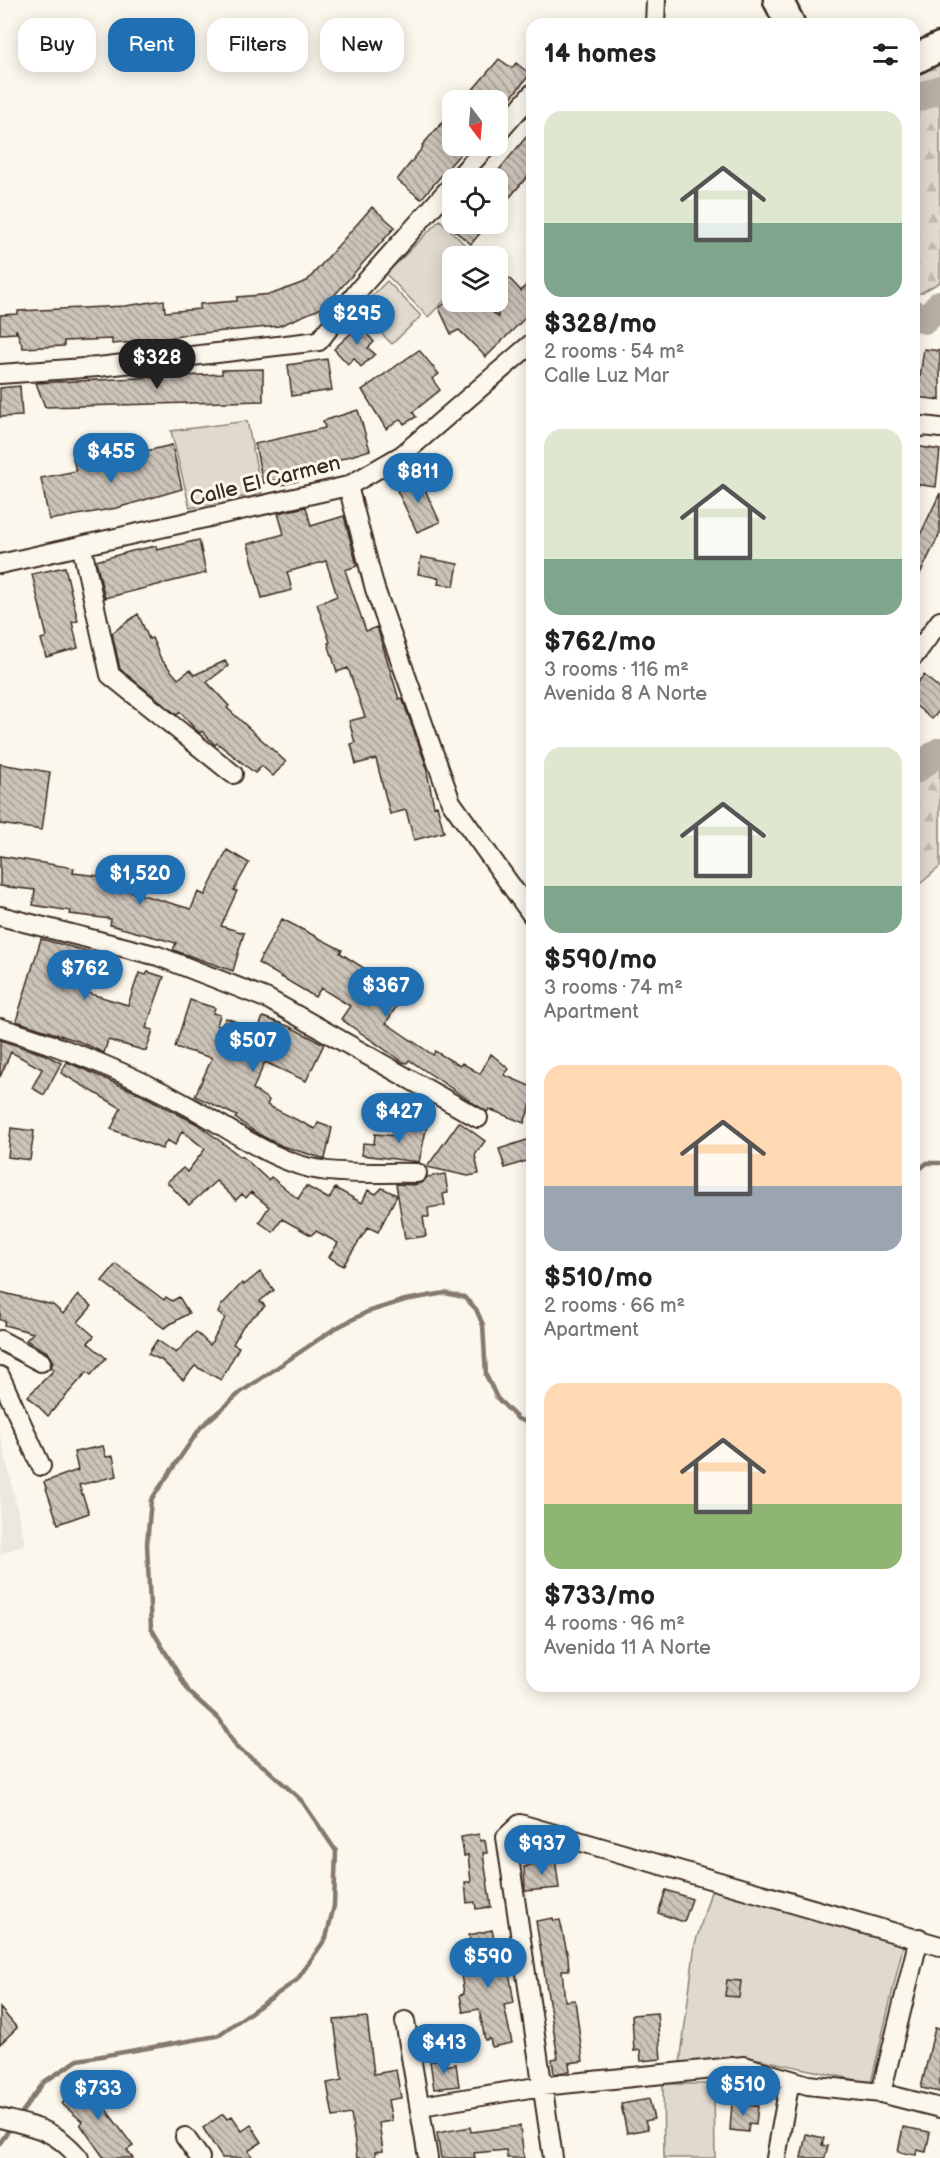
<!DOCTYPE html>
<html lang="en">
<head>
<meta charset="utf-8">
<style>
  body { margin:0; font-family:"Balsamiq Sans",sans-serif; background:#f2f2f2; color:#222; height:100vh; display:flex; flex-direction:column; font-size:22px; white-space:nowrap }
  * { box-sizing:border-box; margin:0 }
  p { font-size:20px; color:#767676 }
  .icon { flex:none; width:33px; height:33px; fill:none; stroke:currentColor; stroke-width:2; stroke-linecap:round; stroke-linejoin:round }
  .map { position:relative; flex:1; overflow:hidden }
  .drawer { position:absolute; left:526px; top:18px; width:394px; height:1674px; display:flex; flex-direction:column; background:#fff; border-radius:18px; box-shadow:0 3px 15px #0003 }
  .drawer>* { flex:none }
  .banner { position:absolute; left:18px; top:18px; width:418px; height:54px; display:flex; gap:12px }
  .needle { width:39px; rotate:164deg }
  .tools { position:absolute; left:442px; top:90px; display:grid; gap:12px }
  .tools a { display:grid; place-items:center; width:66px; height:66px; border-radius:12px; background:#fff; box-shadow:0 3px 15px #0003; font-size:30px }
  .price { position:absolute; translate:-50% -51px; padding:0 14px; border-radius:21px; background:#1f6fb2; color:#fff; font-size:20px; line-height:39px; filter:drop-shadow(0 2px 3px #0008) }
  .price::after { content:''; position:absolute; left:50%; top:36px; width:18px; height:14px; margin-left:-9px; background:inherit; clip-path:polygon(0 0,100% 0,50% 100%) }
  .price.selected { background:#222; color:#fff }
  ul { padding:0; list-style:none }
  li { display:grid; align-content:center; gap:12px; height:318px; padding:0 18px }
  li span { display:grid; place-items:center; height:186px; border-radius:18px; color:#555 }
  li>.icon { margin-inline-start:auto }
  span .icon { width:108px; height:108px; fill:#fffc; stroke-width:1 }
  li b { font-size:26px }
  h2 { display:flex; justify-content:space-between; align-items:center; height:72px; padding:0 18px; font-size:26px }
  .chip { padding:0 21px; border-radius:18px; background:#fff; box-shadow:0 3px 15px #0003; font-size:21px; line-height:54px }
  .chip.selected { background:#1f6fb2; color:#fff }
  .map>svg:first-child { display:block }
</style>
</head>
<body>
<div class="map">
<svg width="940" height="2158" viewBox="0 0 940 2158">
  <defs>
    <pattern id="forest-firs" width="22" height="20" patternUnits="userSpaceOnUse" patternTransform="scale(1.5)"><rect width="22" height="20" fill="#dfd9ce"/><path d="M5 1l3.5 6h-7zM16 11l3.5 6h-7z" fill="#c0bab0"/></pattern>
    <pattern id="building-back-hatch" width="6" height="6" patternUnits="userSpaceOnUse" patternTransform="scale(1.5)"><rect width="6" height="6" fill="#ccc4b9"/><path d="M-1 5l2 2M0 0l6 6M5-1l2 2" fill="none" stroke="#a79f96"/></pattern>
  </defs>
  <rect width="100%" height="100%" fill="#fbf7ec"/>
  <filter id="ink" filterUnits="userSpaceOnUse"><feTurbulence type="fractalNoise" baseFrequency=".0167" numOctaves="2"/><feDisplacementMap in="SourceGraphic" scale="12" xChannelSelector="R" yChannelSelector="G"/><feConvolveMatrix kernelMatrix="1 2 1 2 8 2 1 2 1" color-interpolation-filters="sRGB"/></filter>
  <g filter="url(#ink)">
    <path fill="#ede8dd" d="M0,1431l25,113 -25,11z"/>
    <path fill="#dfd9ce" stroke="#8d8276" stroke-width="1.5" d="M440,220l36,36h-23v36l-25,25 -42,-43z
      M387,281l34,35 -29,28 -34,-34z
      M247,421l15,72 -72,15 -19,-77z
      M713,1885l191,57 -33,141 -127,-27 -64,8 15,-120z
      M663,2084h51l1,74h-51z"/>
    <path fill="url(#forest-firs)" stroke="#8d8276" stroke-width="1.5" d="M940,63v219l-19,11h-6v-224z
      M940,758v109l-25,21v-110z"/>
    <g fill="none" stroke-linecap="round" stroke-linejoin="round">
      <path stroke="#85796d" stroke-width="4.5" d="M915,1173l12,-10h13
        M17,2119l27,-37 34,-22 139,-24 80,-56 29,-42 8,-32 2,-55 -34,-50 -36,-33 -29,-20 -17,-28 -31,-28 -38,-64 -4,-84 4,-44 50,-73 40,-35 93,-63 33,-17 38,-12 40,-7 19,4 12,12 7,16 3,50 11,23 21,21 14,5
        M0,2143l12,-18"/>
      <path stroke="#b6aea2" stroke-width="28" d="M915,99l25,-10
        M915,314l10,6 15,-16
        M915,770l25,-19"/>
    </g>
    <path fill="url(#building-back-hatch)" stroke="#3b2a1e" stroke-width="1.5" d="M499,59l13,9 4,-5 14,11 -24,30 -3,-4h-39z
      M453,111v35h14l-46,53 -24,-19 26,-33 -1,-2z
      M532,130v41l-34,40v-40z
      M372,207l23,20 -71,80 -45,19 -87,8 -42,7 -38,3v-5l-48,2v5l-41,2 -7,-19v4l-16,1v-19l18,-1v-3l107,-5 39,-6 1,12 35,-3v-5l37,-3v-4l35,-3 35,-13z
      M446,224h42l-17,20z
      M509,278l12,13 11,-13v33l-46,46 -27,-27 -8,4 -12,-26 8,-6h35l16,15v-28z
      M363,322l9,9 -4,4 6,7 -6,6 7,6 -14,13 -7,-9 -6,6 -14,-15z
      M924,349l16,2v49l-23,-3z
      M419,350l20,24 -7,5 8,11 -27,22 3,5 -12,7 -3,-5 -15,10 -24,-39z
      M327,359l5,31 -40,6 -4,-31z
      M263,369v32l-218,6 -9,-24 186,-9v-4z
      M20,386l2,30 -22,1v-29z
      M358,410l12,40 -42,13v3l-32,7 2,8 -21,5 -1,-6 -13,3 -8,-39 70,-16 -2,-7z
      M172,445l10,44 -65,19 -68,12 -8,-42 35,-7 -3,-13 15,-3 2,9 18,-3 1,6 39,-10 -2,-6z
      M915,446l25,4 -4,37 -21,-3z
      M418,475l22,47 -23,10 -22,-46z
      M940,493v40l-25,51v-38z
      M306,507l5,19 33,-10 13,50 -12,4 21,61 11,-4 22,72 3,-1 23,64 9,44 3,-1 7,27 -30,8 -8,-30 -16,4 -14,-55 -20,5 -5,-20 4,-1 -6,-22 16,-4 -17,-49 -11,4 -9,-29 2,-1 -13,-38 20,-8 -11,-35 -39,11 5,18 -30,8 -14,-54 36,-10 -6,-21z
      M199,540l7,33 -101,25 -9,-37 36,-10 24,-5 1,4z
      M421,557l37,7 -4,22 -16,-2 1,-6 -21,-4z
      M65,567l13,54 -6,1 6,26 -32,9 -5,-18 6,-2 -15,-63z
      M138,614l11,25 3,-1 9,21 17,20 12,-9 4,5 31,-14 3,5 -21,16 22,24 -2,2 59,54 -13,14 -11,-10 -7,7 -38,-30 -2,2 -13,-14 -2,2 -5,-4 -15,-17 -3,3 -57,-46 -8,-36z
      M924,675l16,14v21l-8,9 -17,-14v-20z
      M0,764l50,8 -8,58 -42,-6z
      M227,850l22,13 -15,27 3,1 -16,35 23,7 -11,38 -60,-21 3,-7 -66,-18 1,-6 -41,-5 1,-3 -38,-6 2,-15 -35,-4v-30l74,12 -1,5 43,5 -1,9 76,22 7,-17 7,3z
      M282,919l60,31 -2,3 30,19 -3,5 34,22 -15,24 47,32 2,-4 25,15 2,-3 18,11 11,-20 18,15 -5,6 28,12v14l-8,22 -35,-14 -2,3 -78,-52 -2,3 -4,-1 -62,-43 9,-13 -29,-18 -6,9 -57,-34z
      M41,939l53,14 -4,10 7,2 -9,28 40,12 11,-32 7,2 2,-3 16,5 -18,51 7,2 -7,21 -38,-11 -4,13 -26,-12 -62,-20z
      M190,1000l25,8 -2,5 7,2 -3,10 4,2 5,-9 32,12 5,-13 25,9 36,18 -18,37 -41,-19 -12,27 16,11 -2,5 48,24 3,-6 14,5 -7,31 -43,-13 -22,-11 -25,-17 2,-2 -42,-20 17,-38 -37,-11z
      M0,1040l46,15 15,8 -17,32 -12,-7 10,-19 -31,-17 -11,25z
      M67,1062l73,32 59,31 42,32 1,-1 26,24 3,-3 27,22 8,-13 23,13 6,-11 27,15 6,-13 8,4 6,-6 15,7 -19,37 -10,-5 -25,39 -14,-9 9,-14 -22,-12 -5,4 -29,-16 -9,13 -14,-10 10,-15 -18,-15 -5,6 -4,-4 -6,6 -20,-19 -27,24 -22,-23 16,-14 4,4 18,-23 -23,-18 -7,14 -8,-5 -5,9 -51,-20 10,-21 -60,-35z
      M404,1121l23,5 -8,36 -57,-7 1,-12 11,1 1,-10 22,2 2,-9z
      M459,1122l26,19 -10,14 4,19 -11,2 -41,-9z
      M11,1128l23,3 -4,29 -22,-3z
      M530,1139l2,20 -27,9 -6,-19z
      M445,1174l3,19 -5,1 2,11 -17,3 1,9h-6l3,19 -21,3 -9,-55 18,1 9,-3 4,-5z
      M116,1264l48,36 2,-3 6,4 7,-4 10,16 -25,15 -62,-47z
      M260,1272l14,18 -14,11 5,5 -22,20 -10,18 6,3 -18,33 -26,-14 -12,14 -22,-20 -13,-6 9,-14 19,13 20,-21 14,13 15,-27 -7,-5 3,-7 21,-23 2,2z
      M0,1292l53,13 10,9 15,-19 14,11 -14,16 16,14 -6,7 18,15 -15,17 -4,-3 -39,44 -20,-20 26,-26 -3,-3 2,-5 -6,-10 -21,-12 7,-7 -29,-8 1,-4 -5,-1z
      M103,1446l3,11 7,-1 4,20 -38,9 10,28 -31,11 -14,-42 34,-12 -4,-18z
      M479,1834l1,7 5,-1 2,13h-4l8,54 -15,2 -1,-7 -8,1 -2,-21h6l-3,-27 -4,1 -3,-19z
      M555,1857l4,31 -34,3 -1,-24z
      M666,1890l26,9 -8,23 -26,-9z
      M553,1918l1,3 6,-1 8,37 1,13h-7l3,31 10,-1 8,61 -14,2 1,8 -16,3 -2,-15 6,-1 -22,-137z
      M492,1930l8,37 8,-1 6,37 -10,2 8,38 -20,4 -2,-8 -5,1 -6,-31 -16,3 -3,-17 4,-1 -3,-20 16,-3 -8,-36z
      M727,1980l14,1 -2,16 -14,-1z
      M0,2008l17,20 -17,16z
      M657,2013l4,46 -20,2 -1,-11 -6,1 -2,-36z
      M367,2017l7,57 22,-4 5,28 -13,2 4,21 -13,2 4,28 -8,1 1,6h-19l-6,-44 -18,3 -6,-34 15,-3 -8,-60z
      M935,2028h5v64l-19,-4z
      M444,2059l1,7 11,-2 3,22 -25,3 -4,-28z
      M87,2075l15,14 -6,7 37,50 -6,4 6,8h-29l-24,-34 3,-2 -21,-18z
      M649,2099l5,20 -9,2 3,8 -21,4 -6,-29z
      M732,2103l26,3 -2,18 -7,-1 -1,9 -18,-2z
      M223,2114l4,5 5,-3 10,15 9,-6 11,17 -14,9 5,7h-31l-19,-30z
      M520,2126l4,32h-17l-1,-8 -32,3 1,5h-34l-4,-25 33,-6 1,5z
      M903,2127l27,5 -4,20 -9,-2 -1,5 -18,-3z
      M806,2134l18,4 -2,7 6,1 -3,12h-24z"/>
    <g fill="none" stroke-linecap="round" stroke-linejoin="round">
      <defs>
        <path id="street" d="M655,24l1,-24
          M498,133l34,-39
          M458,178l29,-32
          M0,374l98,-7 221,-26 43,-55 91,-102
          M915,429l8,-3 17,2
          M348,486l27,103 76,213 81,113
          M82,548l28,127 123,99
          M0,564l348,-78 54,-31 130,-112
          M915,655l25,-34
          M0,916l158,40 110,43 210,119
          M0,1028c64,19 131,46 190,79 39,21 86,57 131,63 30,5 64,2 96,3
          M0,1340l41,22
          M0,1376l41,90
          M405,2021l23,137
          M881,2093l38,-155
          M421,2106l121,-20 202,-20 64,19 73,8 59,15
          M0,2118c35,9 55,11 79,40
          M185,2137l15,21
          M553,2158l-47,-321 14,-13 420,122
          M776,2158l14,-78"/>
        <path id="primary" d="M778,0l12,24
          M915,59l25,-12"/>
      </defs>
      <use href="#street" stroke="#3b2a1e" stroke-width="22"/>
      <use href="#primary" stroke="#3b2a1e" stroke-width="33"/>
      <use href="#street" stroke="#fbf7ec" stroke-width="18"/>
      <use href="#primary" stroke="#fbf7ec" stroke-width="28"/>
    </g>
  </g>
  <g text-anchor="middle" dominant-baseline="central" stroke-width="6" stroke-linejoin="round" paint-order="stroke">
    <g font-size="21" fill="#3b2a1e" stroke="#fbf7ec">
      <text transform="translate(265 481) rotate(-14)">Calle El Carmen</text>
    </g>
  </g>
</svg>
<div class="tools">
<a><svg class="needle" viewBox="-14 -14 28 28"><path d="M0-13l5 13h-10z" fill="#e53935"/><path d="M0 13l5-13h-10z" fill="#767676"/></svg></a>
<a><svg class="icon" aria-label="locate" viewBox="0 0 24 24"><circle cx="12" cy="12" r="6"/><path d="M12 2v4M12 18v4M2 12h4M18 12h4"/></svg></a>
<a><svg class="icon" aria-label="layers" viewBox="0 0 24 24"><path d="M12 4l9 5-9 5-9-5zM3 14l9 5 9-5"/></svg></a>
</div>
<b class="price" style="left:357px;top:346px">$295</b>
<b class="price selected" style="left:157px;top:390px">$328</b>
<b class="price" style="left:111px;top:484px">$455</b>
<b class="price" style="left:418px;top:504px">$811</b>
<b class="price" style="left:140px;top:906px">$1,520</b>
<b class="price" style="left:85px;top:1001px">$762</b>
<b class="price" style="left:386px;top:1018px">$367</b>
<b class="price" style="left:253px;top:1073px">$507</b>
<b class="price" style="left:399px;top:1144px">$427</b>
<b class="price" style="left:542px;top:1876px">$937</b>
<b class="price" style="left:488px;top:1989px">$590</b>
<b class="price" style="left:444px;top:2075px">$413</b>
<b class="price" style="left:743px;top:2117px">$510</b>
<b class="price" style="left:98px;top:2121px">$733</b>
<div class="banner">
<a class="chip">Buy</a>
<a class="chip selected">Rent</a>
<a class="chip">Filters</a>
<a class="chip">New</a>
</div>
<section class="drawer">
<h2>14 homes<svg class="icon" aria-label="filters" viewBox="0 0 24 24"><path d="M4 7h16M4 17h16"/><circle cx="9" cy="7" r="2"/><circle cx="15" cy="17" r="2"/></svg></h2>
<ul>
<li><span style="background:linear-gradient(#dfe7d0 60%,#7fa58c 0)"><svg class="icon" aria-label="home" viewBox="0 0 24 24"><path d="M3 11l9-7 9 7M6 9v11h12V9"/></svg></span><div><b>$328/mo</b><p>2 rooms · 54 m²</p><p>Calle Luz Mar</p></div></li>
<li><span style="background:linear-gradient(#dfe7d0 70%,#7fa58c 0)"><svg class="icon" aria-label="home" viewBox="0 0 24 24"><path d="M3 11l9-7 9 7M6 9v11h12V9"/></svg></span><div><b>$762/mo</b><p>3 rooms · 116 m²</p><p>Avenida 8 A Norte</p></div></li>
<li><span style="background:linear-gradient(#dfe7d0 75%,#7fa58c 0)"><svg class="icon" aria-label="home" viewBox="0 0 24 24"><path d="M3 11l9-7 9 7M6 9v11h12V9"/></svg></span><div><b>$590/mo</b><p>3 rooms · 74 m²</p><p>Apartment</p></div></li>
<li><span style="background:linear-gradient(#ffd9b3 65%,#9aa5b1 0)"><svg class="icon" aria-label="home" viewBox="0 0 24 24"><path d="M3 11l9-7 9 7M6 9v11h12V9"/></svg></span><div><b>$510/mo</b><p>2 rooms · 66 m²</p><p>Apartment</p></div></li>
<li><span style="background:linear-gradient(#ffd9b3 65%,#8fb573 0)"><svg class="icon" aria-label="home" viewBox="0 0 24 24"><path d="M3 11l9-7 9 7M6 9v11h12V9"/></svg></span><div><b>$733/mo</b><p>4 rooms · 96 m²</p><p>Avenida 11 A Norte</p></div></li>
</ul>
</section>
</div>
</body>
</html>
